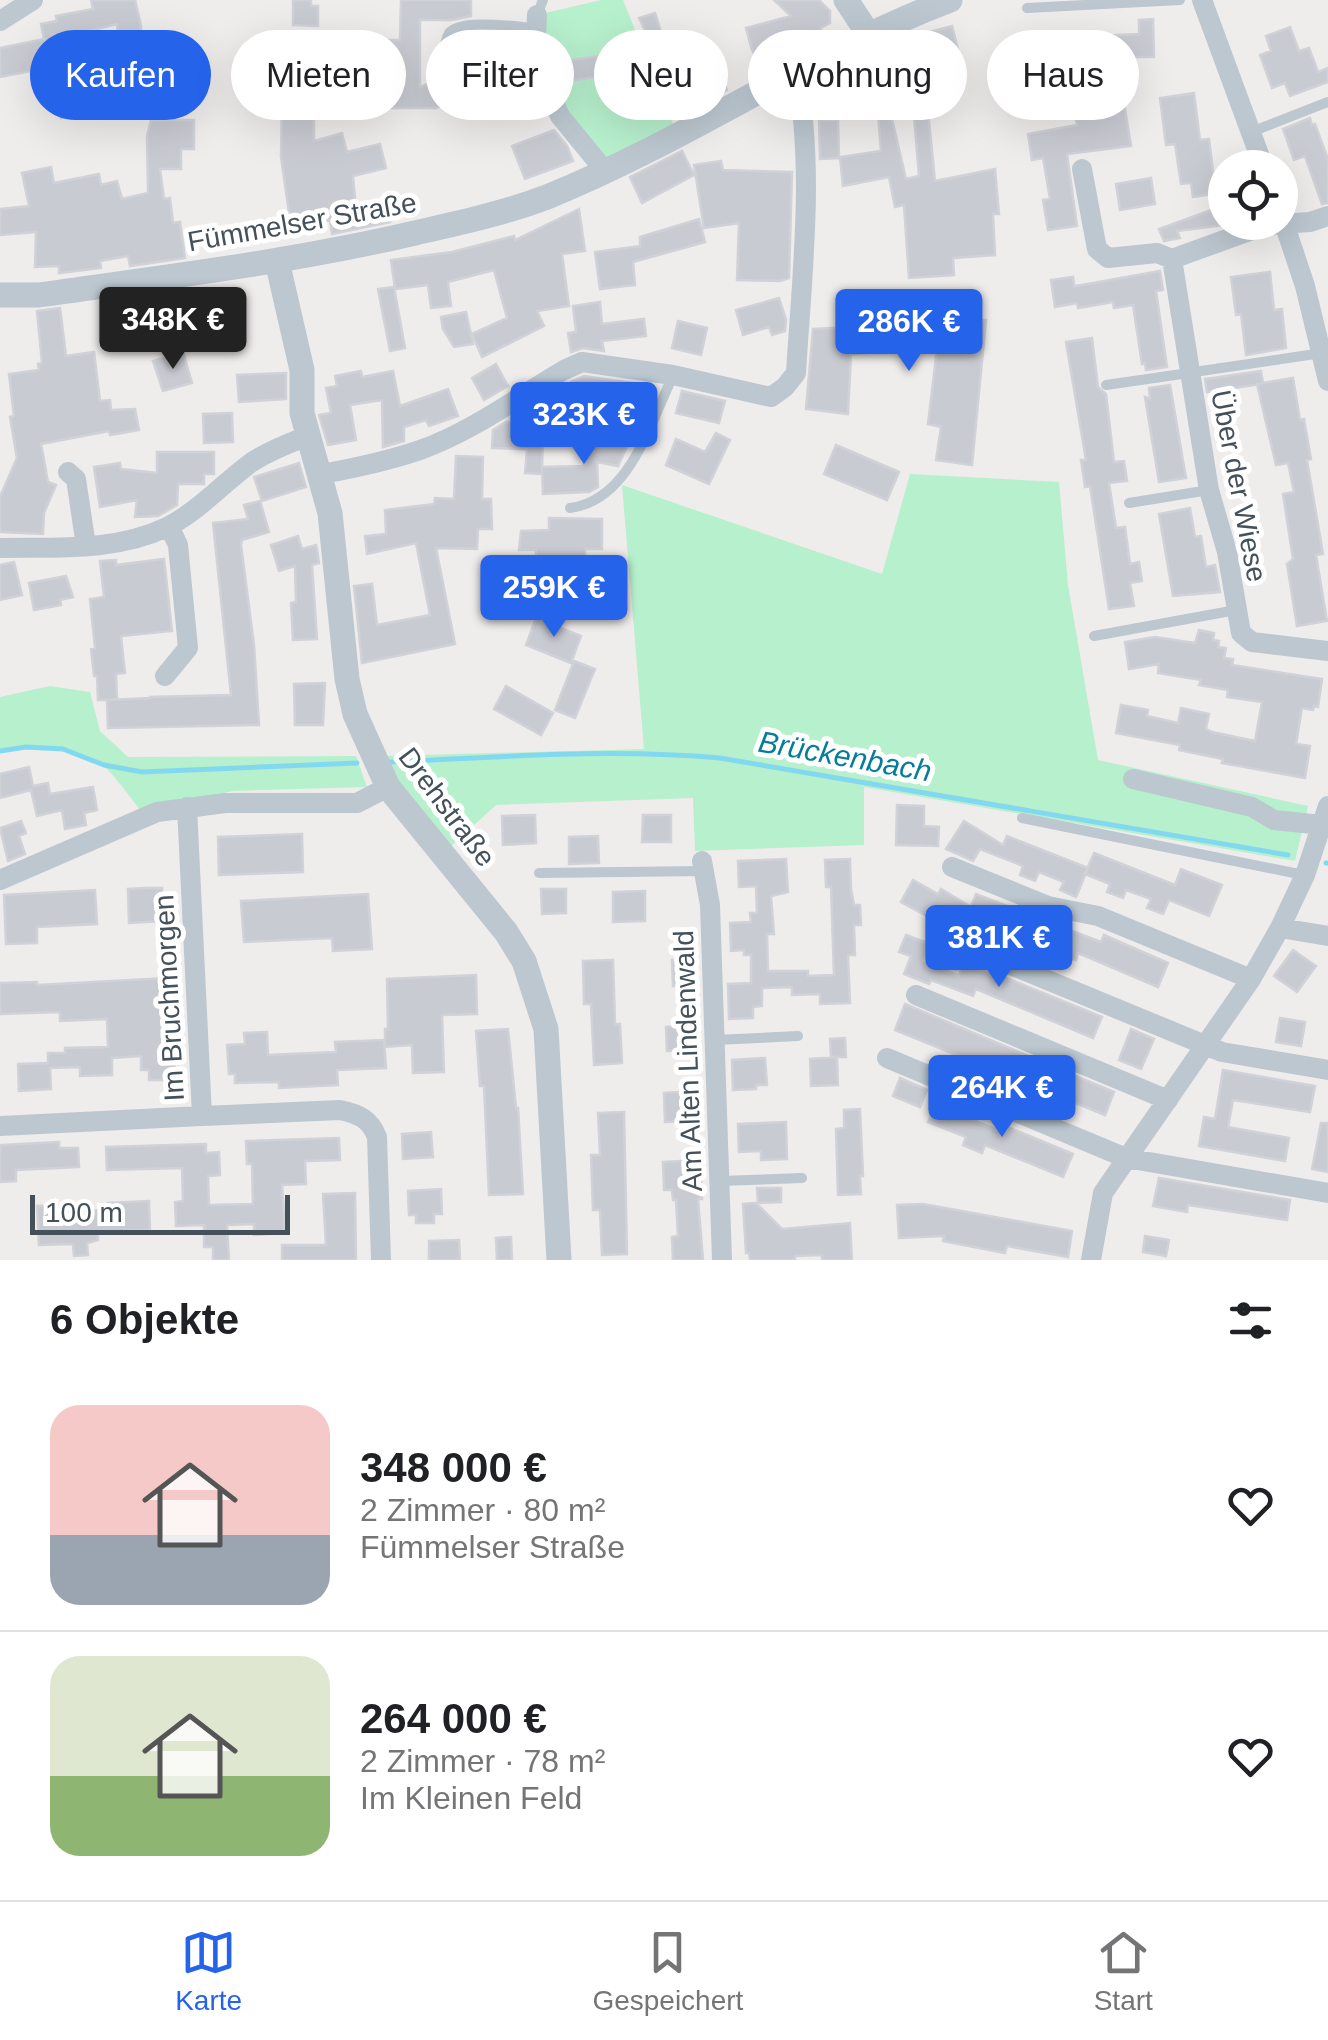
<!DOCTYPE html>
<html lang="de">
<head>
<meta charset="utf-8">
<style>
  body { margin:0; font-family:Helvetica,sans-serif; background:#f6f6f6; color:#202124; height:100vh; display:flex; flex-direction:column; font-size:38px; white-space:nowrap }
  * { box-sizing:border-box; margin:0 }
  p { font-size:32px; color:#757577 }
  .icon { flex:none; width:55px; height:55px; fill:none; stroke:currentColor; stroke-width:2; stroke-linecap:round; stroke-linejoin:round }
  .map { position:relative; height:1260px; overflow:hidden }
  .side { display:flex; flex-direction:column; background:#fff; flex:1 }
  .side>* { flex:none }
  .banner { position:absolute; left:30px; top:30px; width:1270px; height:90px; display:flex; gap:20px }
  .fabs { position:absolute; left:1208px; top:150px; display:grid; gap:20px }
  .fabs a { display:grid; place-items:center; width:90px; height:90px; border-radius:50%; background:#fff; box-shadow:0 10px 40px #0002; font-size:50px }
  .scale { position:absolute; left:30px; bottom:25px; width:260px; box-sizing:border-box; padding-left:10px; border:5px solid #44505a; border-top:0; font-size:28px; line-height:35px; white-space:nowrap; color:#44505a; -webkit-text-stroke:8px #fff; paint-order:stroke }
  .price { position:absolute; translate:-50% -85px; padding:0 22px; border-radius:10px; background:#2563eb; color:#fff; font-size:32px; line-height:65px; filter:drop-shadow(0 2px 5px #0008) }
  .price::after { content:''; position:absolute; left:50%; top:60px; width:30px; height:22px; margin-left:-15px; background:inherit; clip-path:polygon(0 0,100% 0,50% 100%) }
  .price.current { background:#222; color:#fff }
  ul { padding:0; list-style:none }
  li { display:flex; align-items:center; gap:30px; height:250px; padding:0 50px }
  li+li { border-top:2px solid #e0e0e0 }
  li span { display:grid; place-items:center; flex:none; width:280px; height:200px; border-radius:30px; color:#555 }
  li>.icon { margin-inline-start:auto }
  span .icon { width:120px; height:120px; fill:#fffc; stroke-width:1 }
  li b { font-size:42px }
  h2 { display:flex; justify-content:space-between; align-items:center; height:120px; padding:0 50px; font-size:42px }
  .pill { padding:0 35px; border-radius:45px; background:#fff; box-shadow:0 10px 40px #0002; font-size:35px; line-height:90px }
  .pill.current { background:#2563eb; color:#fff }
  .menu { display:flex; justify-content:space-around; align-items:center; height:140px; border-top:2px solid #e0e0e0; background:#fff; font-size:28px; color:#757577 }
  .menu a { display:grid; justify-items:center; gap:5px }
  .menu .current { color:#2563eb }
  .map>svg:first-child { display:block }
</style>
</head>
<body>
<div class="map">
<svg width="1328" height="1260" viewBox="0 0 1328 1260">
  <rect width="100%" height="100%" fill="#efecec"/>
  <path fill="#b7f0cd" d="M601,0h22l54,134 -72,37 -69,-112 1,-44z
    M910,474l149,8 9,103 30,175 210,46 -13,55 -431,-74v58l-169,6 -2,-53 -197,7 -45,41 -50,-59 -17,-31 260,-7 -22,-264 260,89z
    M50,686l40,6 10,39 28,26 228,-1 11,31 -134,4 -92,20c-11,-14 -22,-30 -35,-43 -25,-24 -75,-22 -106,-17v-54z"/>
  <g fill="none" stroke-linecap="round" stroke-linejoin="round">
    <path stroke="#82d9ef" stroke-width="5" d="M0,751l26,-4 37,2 41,16 38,7 215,-9
      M390,762c109,-5 221,-14 330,-4l568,97
      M1326,863h2"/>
  </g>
  <path fill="#c9cbd2" stroke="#d0d2d8" stroke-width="2.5" d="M91,0h44l6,26 1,27 -23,1 -2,-30 -28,7 1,9 -26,4 2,12 -32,5 2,9 -36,7v-29l44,-9 -3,-15 16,-3 -1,-5 37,-7z
    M293,0h18v6h7v20l-25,-1z
    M401,0h70v16l-19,4h-32v67l51,-20 -1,-33h29l1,15 22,-5v20l16,37 -32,7 -6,-26 -31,1 4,10 -37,15h-55v-68h19z
    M774,0h45l11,11v12l-9,5 2,11 -59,32 -12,-21 -6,-22 45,-12z
    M655,13l10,31 -12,3 -14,-29z
    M1153,19l1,38h-31v10l-112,5 -1,-32 129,-6v-14z
    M952,26l7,27 -26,6 -7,-26z
    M1290,27l9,24 10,-3 9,24 10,-4v14l-38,14 -5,-13 -13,5 -12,-33 11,-4 -5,-15z
    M636,51l3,20 -72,10 -3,-20z
    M709,51l18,39 -44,24 -19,-43z
    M283,53h31v88l28,-8 5,19 33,-8 6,24 -33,8 3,33 33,-3 1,16 -58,12 -2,-14 -43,9 -3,-15 5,-1 -8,-56z
    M881,72l25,107 13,-3 -7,-84 14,-1 9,90 60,-12 4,45h-6l2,41 -42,3 1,17 -45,3 -5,-73 -9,2 -6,-30 -46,9 -3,-29 41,-6 -4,-50 -51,12 -6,-27z
    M77,93l3,22 -19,3 -3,-23z
    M1194,93l6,47 9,-1 5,40 10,-1 1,14 -32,5 -2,-14 -10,1 -6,-40 -9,1 -6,-47z
    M1088,96l2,12 34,-5 7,43 -64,8 10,72 -29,4 -5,-30 7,-1 -7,-41 -11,2 -4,-26 49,-9 -5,-27z
    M1310,118l2,7 3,-1 13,35v44l-6,1 -17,-48 -11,4 -11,-31z
    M151,120h43v29h-13v20h-21l4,30 6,-1 3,25 7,-1 5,36 -55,8 -2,-10 -28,5 1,7 -42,5v-7l-24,1 1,-35 -36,3v-26l29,-3 -7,-33 29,-6 3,16 45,-9 2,11 16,-4 5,18 26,-6 -1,-56z
    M819,120h19l1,38 -19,1z
    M554,130l13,16 6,15 -48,18 -13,-33z
    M682,151l12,24 -52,28 -12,-26z
    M721,161l2,9 69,2 -3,106 -9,3 -43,-1 2,-57 -35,5 -10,-63z
    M1151,178l4,26 -35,6 -4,-26z
    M1225,205v20l-48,6 3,7 -16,3 -5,-12z
    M579,209l6,42 -23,3 7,52 -32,5 7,15 -62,31 -10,-23 35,-16 -13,-48 -46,12 3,24 -20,2 -3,-23 -33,4 -4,-29 61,-8 62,-16 1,4z
    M699,219l6,23 -72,20 2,23 -35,4 -5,-37 45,-6v-9z
    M1160,271l3,19 -7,1 11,76 -21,3 -1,-7 -3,1 -9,-59 -19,3 -1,-6 -35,6 -1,-5 -22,4 -4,-27 22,-3 1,9 8,-1z
    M1270,272l4,38 8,-1 4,39 -40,7 -5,-41 -5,1 -5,-38z
    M394,287l11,61 -15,3 -12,-62z
    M235,298l10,31 -46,15 -10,-31z
    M779,298l7,22 -1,11 -13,4 -3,-8 -26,8 -7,-25z
    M600,302l2,22 42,-5 2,17 -44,5 2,10 -21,-3 -12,4 -3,-19 8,-1 -3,-26z
    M60,308l6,48 28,-4 6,49 10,-1 1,10 24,-1 4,21 -29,5 -1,-4 -68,13 7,38 8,3 -12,28 -1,21 -43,-2v-35l17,-39 -7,-41 4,-1 -5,-42 30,-4 -1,-6 4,-1 -5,-52z
    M466,312l7,32 -19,3 -11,-18 -2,-12z
    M986,320l-14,145 -36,-5 5,-33 -13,-3 9,-75 -86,5 -3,60 -42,-5 7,-80z
    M678,321l29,7 -6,27 -29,-7z
    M1092,338l6,49 8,7 8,68 10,-1 3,20 -18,2 7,45 9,-1 5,37 9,-2 3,19 -12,2 4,23 -25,3 -19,-123 -5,1 -4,-27h5l-20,-118z
    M183,352l9,31 -29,8 -10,-30z
    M496,364l12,22 -24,14 -12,-22z
    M361,371l1,6 31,-6 7,35 48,-17 10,27 -29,10 -3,-6 -22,7v14l-21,6 -1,-47 -32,5 6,35 -28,5 -9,-30 12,-2 -5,-25 11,-2 -2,-10z
    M1261,371l2,12 30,-5 7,42 4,-1 7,40 -4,1 16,94 -7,1 11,66 -30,5 -10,-62 6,-5 -10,-65 11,-2 -6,-29 -12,2 -19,-81h4l-54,8 -2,-13z
    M286,373v26l-47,3 -2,-27z
    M584,376l68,10 -1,17 -64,-7 -3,33 -38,-4 -12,-21 21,-12 15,1 1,-11z
    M1170,385l16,93 -27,4 -14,-85 5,2 -1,-11z
    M682,391l43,10 -6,22 -43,-10z
    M232,413l1,29 -29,1 -1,-29z
    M506,422l37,1 -1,51 -17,-1 2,-24 -35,-1 1,-18z
    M591,432l38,10 -11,24 -21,-4 1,25 -9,5 -46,2 -1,-27 41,-1z
    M716,433l14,7 -21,44 -43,-19 10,-26 29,13z
    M836,445l63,27 -12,28 -63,-26z
    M157,452h57v22h-10v10h-26l-1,21 -19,11 -23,1 2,-17 -37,7 -6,-40 26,-4 1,6 36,4z
    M456,456l27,1 -1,42h9l1,30h-14l-1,20 -41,-1 19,96 -93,19 -8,-77 18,-2 5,41 53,-10 -14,-72 -49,11 -2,-18 21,-2 -1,-24 49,-6 1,-6 19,1z
    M299,463l7,24 -44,14 -8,-24z
    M260,501l9,31 -27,8 -1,5 13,100 5,80 -151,3 -1,-28h-9l-1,-24h-3l-3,-27 4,-1 -5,-49 14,-2 -4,-36 16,-1v5l48,-6 8,72 -51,5 4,37 -9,1 1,25 -8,1 41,-2v-1l81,-2 -18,-172 35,-4 -4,-14z
    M1190,508l5,29 6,-1 5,31 9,-2 5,27 -47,4 -14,-82z
    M549,518l53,1v30h-17v19h-50l1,-18h-17l2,-19 28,-1z
    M298,536l4,13 14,-4 1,4 2,14 -7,2 5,74 -24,1 -2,-37 5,-1 -1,-36 -16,5 -8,-26z
    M14,562l8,33 -22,5v-35z
    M66,576l7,21 -13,3 1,5 -27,5 -5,-27z
    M599,584l27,2 -1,27 -27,-1z
    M536,618l45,18 -10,27 -45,-18z
    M1199,630l15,3 -1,7 6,1 -1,6 8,1 -2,10 9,1 -1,6 90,14 -4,28 -4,-1 -1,4 -11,-2 -6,36 14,2 -5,32 -83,-15 1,-4 -44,-9 1,-5 -64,-12 5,-28 27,5 -1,6 31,7 3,-15 28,6 -3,15 6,3 43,9 7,-39 -35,-5 1,-7 -29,-5 2,-5 -43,-7 1,-9 -30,5 -4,-27 30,-5 40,6z
    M574,661l21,8 -20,49 -20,-8z
    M325,683l-2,42h-28l-1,-41z
    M506,686l47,27 -12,22 -47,-26z
    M29,767l4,19 15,-3 2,11 43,-7 4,23 -13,3 2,12 -21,4 -3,-19 -25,6 -6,-26 -31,8v-24z
    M897,805l27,1v20l15,1 -1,19 -42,-1z
    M535,815l1,28 -33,2 -1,-29z
    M643,815h28v27h-29z
    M21,821l5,12 -7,3 6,18 -17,7 -8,-33z
    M964,821l39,24 4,-9 81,32 -12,29 -16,-7 4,-8 -25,-10 -4,9 -15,-6 3,-9 -43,-17 -7,12 -27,-12z
    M302,834l1,38 -84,3 -1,-38z
    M598,836l1,27 -30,1v-27z
    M1094,853l81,32 6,-16 41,16 -13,31 -40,-16 -6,14 -16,-6 4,-9 -25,-9 -3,8 -16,-6 3,-8 -25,-10z
    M786,859l2,33 -17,4 3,38h-7l1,37h40v5l26,-1 -3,-88h-5l-1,-27 25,-1 1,30 3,16h6l1,20h-7l1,30h-7l2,48 -30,1v-10l-28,1v-8l-30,1v18l-9,1v11l-24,1 -1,-35 23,-1v-28h-7v-5l-13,1 -1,-28 21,-1 -1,-9h7l-1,-27 -17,1 -1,-26z
    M913,880l25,14 3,-5 30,18 5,-13 125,48 3,-7 64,28 -10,24 -80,-34 -2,7 -81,-35 -1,4 -49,-19 -3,6 -13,-7 -4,6 -24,-13z
    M145,888h17l1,33 -34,2 -1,-34z
    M541,889h25v24l-24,1z
    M95,890l2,34 -60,3v16l-31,1 -2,-49z
    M645,891v30l-32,1v-30z
    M368,894l4,55 -39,2 -1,-13 -88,4 -3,-41z
    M906,935l24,9 -7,17 36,15 4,-12 35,13 1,-2 103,42 -9,21 -117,-49 -3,7 -42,-16 -2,4 -25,-10 7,-18 -12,-4z
    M1293,950l23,16 -19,26 -23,-16z
    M693,959l1,27h-21l-1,-26z
    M613,960l2,64h5l2,39 -28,2 -3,-61h-7l-1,-43z
    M476,975l1,39 -35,1 2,57 -31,1 -1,-28 -27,2v-18h3l-1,-50z
    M167,978l-1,73h8l1,29h-26v-10h-8v-14l-29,2v17l-32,1v-9l-30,1 1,21 -32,2 -1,-27 30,-1v-10h17v-5l43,-1 -1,-28 -47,2v-9l-60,2v-31l37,-1v3z
    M905,1004l209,88 -9,23 -210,-85z
    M1280,1018l25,4 -4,24 -25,-4z
    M690,1025l1,25 -24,1 -1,-24z
    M508,1029l8,79h2l5,86 -34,1 -5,-109h-4l-4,-55z
    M1131,1029l23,10 -13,30 -22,-9z
    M267,1032l1,23 68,-3 -1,-10 49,-2 2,28 -49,2 1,15 -59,3v-6l-44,1v-9h-6l-2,-29 18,-1 -1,-11z
    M845,1038l1,19h-15l-1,-18z
    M837,1057l1,28 -27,1 -1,-27z
    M765,1058l2,27h-11v4l-23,1 -1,-30z
    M1223,1070l92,16 -5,26 -77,-12 -5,27 61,11 -4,23 -86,-15 5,-29 11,2z
    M900,1078l27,12 -7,17 -27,-11z
    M695,1091l1,30 -31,1 -1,-29z
    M937,1101l21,8 -2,4 51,21 3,-6 63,26 -10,23 -78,-32 -3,8 -19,-8 3,-8 -38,-15z
    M860,1109l3,67h-3l1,18 -23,1 -2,-66 8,-1v-18z
    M624,1112l3,142 -25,1 -2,-45h-7l-2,-55h9l-2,-42z
    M786,1122l1,37 -26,1v-9l-22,1 -1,-28z
    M1321,1123h7v49l-16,-3z
    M431,1132l2,25 -30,2 -1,-25z
    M339,1138l1,22 -35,1 1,23 -24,1 3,48 -31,2v-11l-27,1 2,35h-16v-13h-9v-22l-28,1 -1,-24 8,-1 -1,-33 -75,2 -1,-23 100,-3v9l13,-1 1,23 -12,1 1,29 44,-1 -1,-40h-5l-1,-23z
    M59,1142v6h19l1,19 -63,3v11l-16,1v-37z
    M700,1160l2,39h-4l5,61h-30l-1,-23 6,-1 -2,-36h-3l-1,-10h-8l-1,-28z
    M1159,1178l131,22 -3,20 -99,-15 -1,7 -34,-6z
    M757,1188h24v14l-23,1z
    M441,1189l1,25h-8v9h-18v-8h-7l-1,-24z
    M355,1193l1,67h-74v-15h44l-3,-51z
    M149,1201l1,29 -52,2v8l-11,3 1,12 -14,1 -1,-12 -34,1 -2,-39 26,-1v6l45,-1v-7z
    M756,1203l26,26 68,-6 2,37h-30v-5l-27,1v4h-45l-1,-7h-3l-3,-49z
    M923,1204l149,27 -4,26 -61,-11 -2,7 -62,-12 1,-5 -45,2 -2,-33z
    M1145,1236l24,4 -3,16 -23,-4z
    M511,1237l1,23h-15l-1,-22z
    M459,1240l1,20h-31v-19z"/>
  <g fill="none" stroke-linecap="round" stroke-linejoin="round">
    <path stroke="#bcc7d0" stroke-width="10" d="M1027,8l153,-8
      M537,15l6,-15
      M444,48c2,-5 2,-10 5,-15 11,-15 68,-6 86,-5
      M1251,132l77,-30
      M1201,371l121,-18
      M1106,385l83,-12
      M1129,503l80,-13
      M570,508c60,-8 80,-85 103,-132
      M1094,636l142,-26
      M1022,818l282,57
      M539,873l164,-2
      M715,1040l83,-4
      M720,1181l82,-3"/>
    <path stroke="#bcc7d0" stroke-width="20" d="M1202,0l62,168
      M537,15l-2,44 25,57 45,55
      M0,21l33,-21
      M1082,169l15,80 11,9 49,-5 15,6
      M1281,214l24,72 23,95
      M1328,216l-18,6 -44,3 -94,34 37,231 18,62 14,81 11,9 76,9
      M68,472l8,7 10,67
      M322,474c33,-6 66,-13 98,-24 51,-18 98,-53 144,-80l18,-8 91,13 98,22 14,-10 11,-14c6,-100 19,-205 0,-303
      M0,548c55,-1 115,4 167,-21 32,-16 56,-44 85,-65 17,-11 37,-19 56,-26
      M165,676l23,-28 -10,-103 -9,-19
      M1133,779l119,28 22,13 48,5
      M187,807l15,309 138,-6c19,4 30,9 37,27l4,123
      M702,861l8,44 12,355
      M952,867l96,39 50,10 153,63
      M0,880l157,-68 68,-9h132l31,-16
      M1280,928l48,8
      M943,937l279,115 106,18
      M916,995l252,105
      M887,1058l239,100 202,35
      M0,1126l202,-10
      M1091,1260l12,-67 148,-214 29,-51 25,-53 23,-69"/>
    <path stroke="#bcc7d0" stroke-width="25" d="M846,0l23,35
      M277,261l25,109v43l28,100 17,166 8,35 33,73 118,145 18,29 22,68 13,231
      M0,295h39c126,-18 252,-33 376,-62 44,-10 90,-20 132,-36 139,-56 263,-144 403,-197"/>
  </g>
  <g text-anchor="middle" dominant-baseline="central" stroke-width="10" stroke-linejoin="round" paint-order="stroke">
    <g font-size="28" fill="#44505a" stroke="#fff">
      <text transform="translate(302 222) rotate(-10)">Fümmelser Straße</text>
      <text transform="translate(1239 486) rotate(79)">Über der Wiese</text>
      <text transform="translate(447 807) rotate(53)">Drehstraße</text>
      <text transform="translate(169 998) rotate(-93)">Im Bruchmorgen</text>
      <text transform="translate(688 1061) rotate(-92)">Am Alten Lindenwald</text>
    </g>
    <g font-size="30" font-style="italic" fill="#077d9c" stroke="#fff">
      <text transform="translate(845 756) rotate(10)">Brückenbach</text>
    </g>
  </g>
</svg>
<div class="fabs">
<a><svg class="icon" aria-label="locate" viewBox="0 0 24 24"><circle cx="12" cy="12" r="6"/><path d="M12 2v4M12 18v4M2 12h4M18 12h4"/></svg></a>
</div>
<div class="scale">100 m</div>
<b class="price current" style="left:173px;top:372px">348K €</b>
<b class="price" style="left:909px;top:374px">286K €</b>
<b class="price" style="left:584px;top:467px">323K €</b>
<b class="price" style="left:554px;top:640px">259K €</b>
<b class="price" style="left:999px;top:990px">381K €</b>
<b class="price" style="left:1002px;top:1140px">264K €</b>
<div class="banner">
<a class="pill current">Kaufen</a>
<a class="pill">Mieten</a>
<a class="pill">Filter</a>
<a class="pill">Neu</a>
<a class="pill">Wohnung</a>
<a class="pill">Haus</a>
</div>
</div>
<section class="side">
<h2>6 Objekte<svg class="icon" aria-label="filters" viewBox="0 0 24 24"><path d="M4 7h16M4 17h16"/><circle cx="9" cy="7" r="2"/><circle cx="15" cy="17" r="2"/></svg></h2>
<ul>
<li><span style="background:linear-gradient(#f6c9c9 65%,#9aa5b1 0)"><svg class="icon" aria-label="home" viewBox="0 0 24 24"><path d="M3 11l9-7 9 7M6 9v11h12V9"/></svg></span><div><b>348 000 €</b><p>2 Zimmer · 80 m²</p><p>Fümmelser Straße</p></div><svg class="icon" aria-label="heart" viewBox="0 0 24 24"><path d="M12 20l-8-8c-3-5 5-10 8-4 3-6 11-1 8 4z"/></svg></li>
<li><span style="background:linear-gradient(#dfe7d0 60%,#8fb573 0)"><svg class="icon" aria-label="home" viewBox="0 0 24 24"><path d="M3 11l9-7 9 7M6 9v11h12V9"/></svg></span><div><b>264 000 €</b><p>2 Zimmer · 78 m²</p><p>Im Kleinen Feld</p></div><svg class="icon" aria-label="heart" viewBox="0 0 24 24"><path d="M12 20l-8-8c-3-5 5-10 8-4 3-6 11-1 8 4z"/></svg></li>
</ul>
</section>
<nav class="menu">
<a class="current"><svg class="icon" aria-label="map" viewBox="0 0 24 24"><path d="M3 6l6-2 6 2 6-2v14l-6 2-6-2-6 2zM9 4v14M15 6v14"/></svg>Karte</a>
<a><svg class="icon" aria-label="saved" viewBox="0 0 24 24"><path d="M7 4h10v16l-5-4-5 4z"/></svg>Gespeichert</a>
<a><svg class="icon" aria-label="home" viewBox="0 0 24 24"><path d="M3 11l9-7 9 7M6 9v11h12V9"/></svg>Start</a>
</nav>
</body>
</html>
